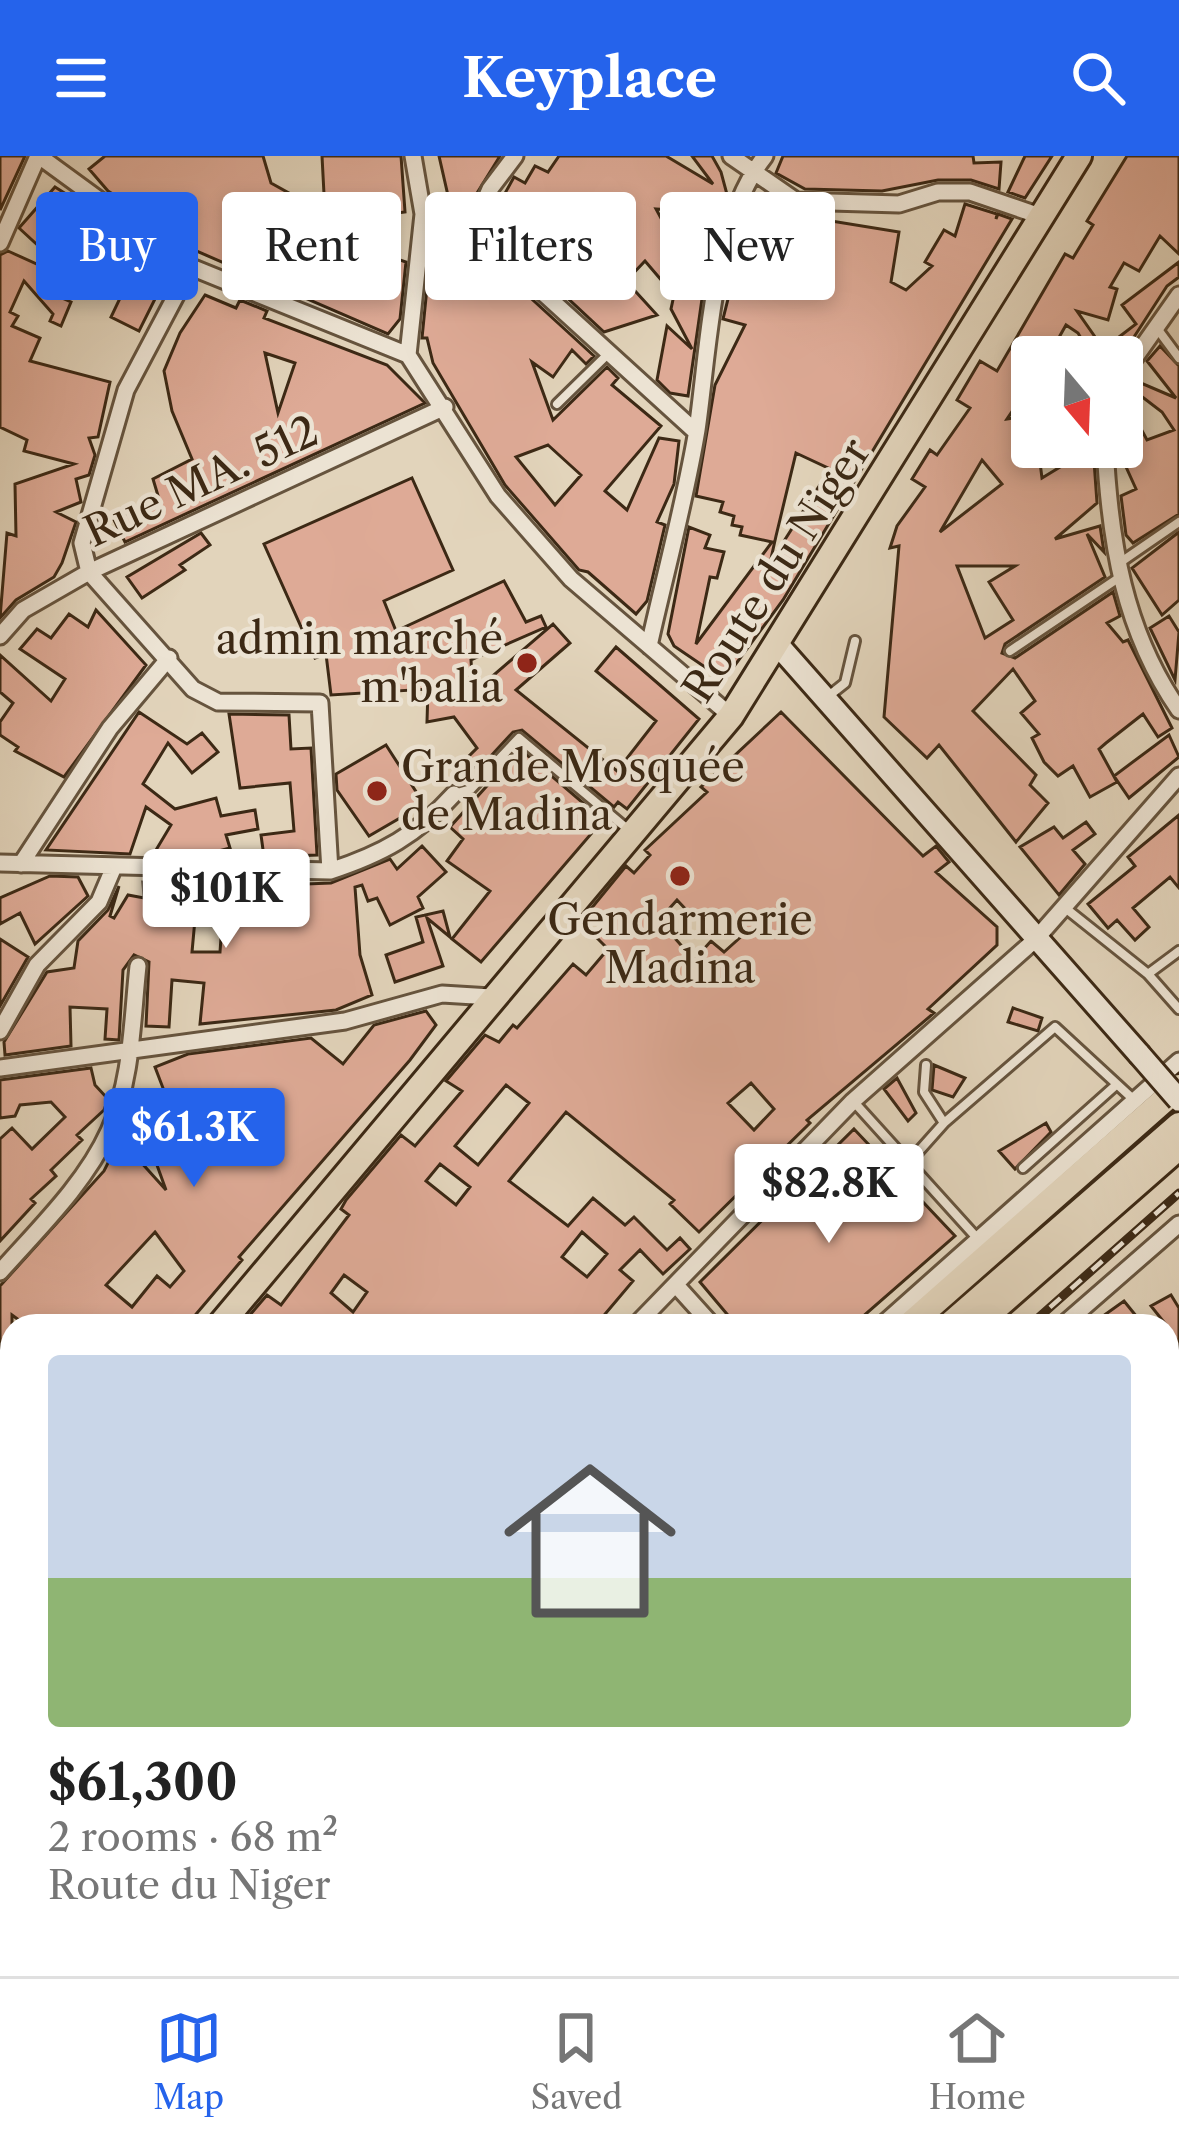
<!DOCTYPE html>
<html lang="en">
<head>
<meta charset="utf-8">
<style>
  body { margin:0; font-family:"Libre Caslon Text",serif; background:#f2f2f2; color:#222; height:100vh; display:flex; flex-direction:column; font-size:45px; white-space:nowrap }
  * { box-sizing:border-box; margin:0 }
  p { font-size:39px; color:#767676 }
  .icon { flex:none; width:66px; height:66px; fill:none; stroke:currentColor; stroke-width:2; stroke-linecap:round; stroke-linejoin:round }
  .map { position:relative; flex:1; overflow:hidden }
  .sheet { position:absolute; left:0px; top:1158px; width:1179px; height:663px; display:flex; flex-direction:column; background:#fff; border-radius:36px 36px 0 0; box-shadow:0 6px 18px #0003 }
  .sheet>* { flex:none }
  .banner { position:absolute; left:36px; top:36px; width:1107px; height:108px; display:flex; gap:24px }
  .needle { width:78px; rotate:161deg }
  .fabs { position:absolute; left:1011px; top:180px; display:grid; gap:24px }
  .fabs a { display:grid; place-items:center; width:132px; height:132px; border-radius:12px; background:#fff; box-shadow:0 6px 18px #0003; font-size:60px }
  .price { position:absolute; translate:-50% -102px; padding:0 27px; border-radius:12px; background:#fff; color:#222; font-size:39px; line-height:78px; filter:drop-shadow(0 3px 6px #0008) }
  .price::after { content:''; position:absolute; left:50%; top:72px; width:36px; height:27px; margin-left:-18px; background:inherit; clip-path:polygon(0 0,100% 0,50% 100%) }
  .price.selected { background:#2563eb; color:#fff }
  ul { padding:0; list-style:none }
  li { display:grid; align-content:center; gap:24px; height:636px; padding:0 48px }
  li+li { border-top:3px solid #e0e0e0 }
  li span { display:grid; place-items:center; height:372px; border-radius:12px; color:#555 }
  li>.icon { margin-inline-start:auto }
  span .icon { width:216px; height:216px; fill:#fffc; stroke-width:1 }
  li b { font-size:51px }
  .pill { padding:0 42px; border-radius:12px; background:#fff; box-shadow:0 6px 18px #0003; font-size:42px; line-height:108px }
  .pill.selected { background:#2563eb; color:#fff }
  header { display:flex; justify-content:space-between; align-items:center; height:156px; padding:0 48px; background:#2563eb; color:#fff; font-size:54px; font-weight:700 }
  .tabs { display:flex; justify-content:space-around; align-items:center; height:168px; border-top:3px solid #e0e0e0; background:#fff; font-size:33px; color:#767676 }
  .tabs a { display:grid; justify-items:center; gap:6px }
  .tabs .selected { color:#2563eb }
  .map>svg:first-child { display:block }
</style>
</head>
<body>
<header><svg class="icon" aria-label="menu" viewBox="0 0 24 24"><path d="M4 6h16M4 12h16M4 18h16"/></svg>Keyplace<svg class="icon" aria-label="search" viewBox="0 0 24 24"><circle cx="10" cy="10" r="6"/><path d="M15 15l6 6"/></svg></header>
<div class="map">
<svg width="1179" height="1820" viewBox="0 0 1179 1820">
  <rect width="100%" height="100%" fill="#e2d4bb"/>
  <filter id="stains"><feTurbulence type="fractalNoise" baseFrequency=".00167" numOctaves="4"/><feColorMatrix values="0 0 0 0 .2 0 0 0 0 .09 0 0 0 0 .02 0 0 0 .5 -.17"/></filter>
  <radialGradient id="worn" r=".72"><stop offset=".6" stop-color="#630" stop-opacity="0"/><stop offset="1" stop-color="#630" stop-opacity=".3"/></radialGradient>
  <path fill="#deaa96" stroke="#3c2915" stroke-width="3" fill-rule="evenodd" d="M0,0h25l-25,54z
    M105,0h158l8,27 54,30 -3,-57h79l4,56 -8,1v46l9,3 -6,57 -12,15 -210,-91 -2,-9 -68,-43 -19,-22z
    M439,0h61l-36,58 -31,-11 16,-3z
    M559,0h107l47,28 -21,-28h20l9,16 7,26 -2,4 -3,-5 -19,88 -16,111 -18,-3 -13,-13 10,-54 25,23 -21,-40 3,-14 -29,-34 -19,20 31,34 -53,17 -116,-108 26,-47 11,6 10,-17 13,6zM656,53l34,2 -7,48z
    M783,0h190l1,7 27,-1 -2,27 -28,-9h-33l-56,11 -77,-2 -29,-16z
    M1025,0h27l-27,42 -17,-6z
    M1127,0h52v98l-19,-18 -21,35 -15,-8 -14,24 7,2 -9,31 -31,-9 23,33 -2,9 38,-29 -14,-19 57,-43v15l-12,9 -46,71h-29l-14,-24 -12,-8 -18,32h-16v25l-25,37 25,-4v32h6l4,31 51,-31 4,56 -42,36 45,-13 4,26 -17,-18 18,43 -100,67 -3,9 13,5 98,-66 7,24 -13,7 16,19 5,-2 44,88 -14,9 -15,-23 -37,29 -7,6 18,33 -27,15 -17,-31 -15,10 -14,-14 -12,-24 7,-4 -18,-21 14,-12 -22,-32 -40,42 63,64 -6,10 18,18 -32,39 -77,-97 -12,13 -43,-41 15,-171 -9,2 7,-22 28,-39 -13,-8 18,-29 7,5 33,-47 -13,-8 23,-39 17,10 68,-117 8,4 20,-33 -6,-4zM982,304l20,24 -62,48zM957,410h58l-26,16 24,38 -28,18z
    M55,31l44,28 -13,18 82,40 -29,58 -28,-14 12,-25 -33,-16 -4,7 -16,-8 -51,-47z
    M965,48l32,10 -1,5 2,-5 14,5 -229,381 -59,80 -50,-34 -6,-12 21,-107 21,8 -5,13 19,4 -7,26 -7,-1 -14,67 76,-102 -32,-7 2,-8 -10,-2 2,-9 -14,-4 3,-10 -27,-6 19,-111 30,-60 -22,-6 28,-111 148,24 -8,50 15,8 26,-24 -7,-4 19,-32 11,6zM796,297l34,16 -60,94 6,-27z
    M455,85l33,18 106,97 -8,8 -14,-14 -19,27 -21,-15 21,58 54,-53 11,11 -6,7 49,41 -56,65 22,19 32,-72 20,3 -5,43 -17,38 8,3 -18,76 -11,13 -48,-42 -9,-2 -74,-85 -72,-122 -6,-25h-5l7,-71 15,-23zM548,289l33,30 -26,30 -39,-48z
    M8,95l55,25 -8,19 16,7 -10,24 -11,-5 3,-7 -29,-33 -14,31 8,4 -6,10 28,12 -10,23 80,21 -12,55 -9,1 6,17 -6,20 -13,4 5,23 -25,10 20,10 -14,41 -8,14 -38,23 -16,18 7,-85 9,3 -1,-52 59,-20 -50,-13 3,-11 -27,-13v-172z
    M205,139l31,13 4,-8 27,11 -3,7 123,47 38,38 -300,139 -11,-22 45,-21 -6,-20 39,-20 -20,-48 -8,-40 16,-38zM265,197l30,10 -17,50z
    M1160,190l19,20v148l-46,29 -7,-8 -5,-39 15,-7 -19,-42h5v-13l17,-9 8,15 27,-10 -12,-18 -34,-26 6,-6 42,18 -29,-37z
    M412,322l41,92 -69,31 12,30 108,-50 22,41 15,-6 5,11 -75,33 2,33 80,-69 17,19 -54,47 101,81 39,-50 -60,-50 20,-24 83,72 -72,90 -9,-7 -4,5 -92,-77 -9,2 -35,38 -12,-11 11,-11 -23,-31 -27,5 1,-33 -97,6 -5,-41 -11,4 -51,-114z
    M1179,376v68l-17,15 -30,-47z
    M201,377l9,12 -30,20 5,5 -43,28 -15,-21z
    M96,454l50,55 -82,112 -49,-26 3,-4 -18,-12v-13l13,-19 -13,-11v-37l51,46 14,-22 -45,-30 17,-20 14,9 18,-24 19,13z
    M1169,460l10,16 -4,48 -25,-52z
    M139,556l48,32 15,-11 16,19 -26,21 -24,-30 -25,41 32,25 41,-11 5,18 34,-6 3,19 -32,6 4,13 -30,8 -47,-1 18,-30 -25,-18 -16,47 -84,-4z
    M781,556l142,144 13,-10 13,16 -13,10 61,55v18l-69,64 6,4 -127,107 3,3 -111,109 -29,-28 4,-4 -108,-88 -57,69 59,45 25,-28 32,27 9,-8 33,33 13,-12 10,11 -27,25 -23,-24 -20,20 13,11 -38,45h-327l-19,-10 18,-21 14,10 68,-90 -8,-6 5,-9 55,-65 14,11 47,-55 -16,-10 39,-46 14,7 14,-17 4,3 56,-64 13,11 22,-26 -11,-11 12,-14 -19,-14 36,-44 8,7 16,-18 -5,-5 62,-58 -6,-5zM677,744l16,17 7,-6 16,16 11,-10 17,17 -20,18 -13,-11 -17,19 -35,-40zM751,927l23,26 -20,21 -26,-27zM506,929l23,18 -51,62 -23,-19zM440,1008l30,23 -14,18 -30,-24zM582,1076l25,22 -20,23 -25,-20zM344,1119l23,17 -14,20 -22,-19z
    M229,558l60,1 2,34 20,-1 6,107 -53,2 -3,-22 33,-4 -4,-48 -50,5z
    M1169,579l10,22 -50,41 -15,-22z
    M386,589l38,59 -55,32 -32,-46 -1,-16z
    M520,593l83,71 -122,142 -29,-23 38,-48 -43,-30 16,-22 -13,-12z
    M1179,659v73l-9,-11 -37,31 16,19 -14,13 -18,-20 -9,8 -20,-24 47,-38 -7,-9z
    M1086,666l9,12 -22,16 12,14 -26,31 -39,-48 34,-20 9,11z
    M422,690l24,26 -28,25 5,11 -33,17 -13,-27 -9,3 -6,-16 -7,2 5,68 12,40 -36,15 -136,14 4,-41 -32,-3 -3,47 -23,-1 3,-64 -15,-7 -11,15 -4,70 -14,-1 2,-30 -37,-2 1,39 -66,9 -1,-13 43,-70 27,-4 4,-27 30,-31 11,-24 -9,30 4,2 14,-23 16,3 -1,-16 88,5 100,-4 59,-24 7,10zM196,752l27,1 -3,43h-28z
    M50,720l28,1 10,19 -53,48 -15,-31 -20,11v-26z
    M443,755l7,26 -23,-19 16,48 -48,16 -9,-27 37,-13 -7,-25z
    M0,783l28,18 -28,49z
    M1013,852l29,10 -4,13 -30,-9z
    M426,855l10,14 -26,35 -171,197 3,3 -56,66h-159l-15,-11v221l-12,14v-264l104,-115 16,-32 46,51 -33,-91 30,-11 -8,-21 33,-13 123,-16 32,26 31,-39zM183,938l21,52 -25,13 -20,-57zM155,1076l29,39 -14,16 -13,-11 -25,31 -26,-22z
    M934,909l31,13 -12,19 -21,-7z
    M91,912l4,17 13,14 -4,11 -27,25 5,5 -31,30 5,6 -25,23 4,4 -35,38v-102l12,-11 20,21 33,-32 -14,-15 -31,3 -5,11 -15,2v-38z
    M897,922l19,35 -8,8 -24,-32z
    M1046,967l5,9 -36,37 -16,-18z
    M854,973l101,107 -103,90h-115l-37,-44z
    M1171,1139l8,13v149l-12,-21v-110l-16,-20z
    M1124,1145l13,16 -11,9h-37z
    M1167,1287l12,21v78l-7,3 -5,-1z
    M12,1553v267h-12v-181l10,-11 -10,-10v-52z
    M1179,1687v117l-12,-13v-102z"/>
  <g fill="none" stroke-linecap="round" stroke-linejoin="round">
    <defs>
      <path id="service" d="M1156,171l23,31
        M557,248l52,-51
        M1118,408l61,-42
        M1010,495l110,-74
        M826,542l19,-15 10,-42
        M457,637l14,-4 48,-51 112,94
        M1064,751l84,67 31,35
        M1148,818l31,-23
        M926,909l-2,27 20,31
        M854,946l123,136
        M911,1004l33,-37 111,-96 78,72
        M1023,1012l93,-83
        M1167,1462l12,11
        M1179,1665v3
        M256,1820l6,-11"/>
      <path id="minor" d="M39,0l152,111 217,88 90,141 73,83 160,137
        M731,0l65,45 103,3 39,-12h32l73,25
        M423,58l50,15 223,203
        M473,73l17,-40 25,-33
        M0,87l38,-87
        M191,111l-65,123 -44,153 7,29 104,117 25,13 102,1 10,168
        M408,199l15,-141 -10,-58
        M1122,220l57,-81
        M1105,291c5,95 19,184 74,263
        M0,480l23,-26 66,-38 356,-165
        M649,490c16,-72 36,-144 48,-216 12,-82 15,-207 68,-274
        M0,707l330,8c52,-17 87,-36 124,-77
        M21,708l89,-136 59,-70
        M0,875l37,-66 62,-63 14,-33
        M0,912l345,-47 97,-27 49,3
        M0,1116c38,-43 85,-88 109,-141 23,-50 23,-110 29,-165
        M676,1129l37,41
        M635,1170l218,-225 182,-161 144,-164
        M881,1170l298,-265
        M1062,1170l117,-102
        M1167,1400l12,7
        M453,1809l3,11
        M582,1809l7,11
        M1056,1809l3,11
        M149,1820l13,-11"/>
      <path id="secondary" d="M778,489l361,409
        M1167,1488l12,-8
        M785,1820l13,-11"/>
      <path id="primary" d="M219,1170l512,-610 348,-560
        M0,1434l12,-14"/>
      <path id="trunk" d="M908,1170l271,-239
        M948,1170l231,-201
        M975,1170l204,-179
        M176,1820l12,-11
        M211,1820l12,-11"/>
    </defs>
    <use href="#service" stroke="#66543e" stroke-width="14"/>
    <use href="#minor" stroke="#66543e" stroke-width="21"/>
    <use href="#secondary" stroke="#3c2915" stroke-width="27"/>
    <use href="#primary" stroke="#3c2915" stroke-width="30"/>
    <use href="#trunk" stroke="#3c2915" stroke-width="30"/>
    <use href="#service" stroke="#ece3d3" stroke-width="8"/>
    <use href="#minor" stroke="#ece3d3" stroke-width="15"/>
    <use href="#secondary" stroke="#ece3d3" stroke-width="21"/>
    <use href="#primary" stroke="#e2d4bb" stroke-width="24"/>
    <use href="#trunk" stroke="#e2d4bb" stroke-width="24"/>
    <defs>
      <path id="rail" d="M1029,1170l150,-133
        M292,1820l12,-11"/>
    </defs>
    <use href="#rail" stroke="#3c2915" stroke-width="9"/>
    <use href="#rail" stroke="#ece3d3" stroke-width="4.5" stroke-dasharray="14" stroke-linecap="butt"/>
    <defs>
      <path id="secondary-bridge" d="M1139,898l40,46"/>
    </defs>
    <use href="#secondary-bridge" stroke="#3c2915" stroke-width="27" stroke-linecap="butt"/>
    <use href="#secondary-bridge" stroke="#ece3d3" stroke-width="21"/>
  </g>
  <g fill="#8f2418" stroke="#ece3d3" stroke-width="4.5">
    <circle cx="527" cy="507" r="12"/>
    <circle cx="377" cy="635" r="12"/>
    <circle cx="680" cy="720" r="12"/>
  </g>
  <g text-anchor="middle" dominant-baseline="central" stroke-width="9" stroke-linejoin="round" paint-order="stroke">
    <g font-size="42" fill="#3c2915" stroke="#ece3d3">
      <text transform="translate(201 325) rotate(-25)">Rue MA. 512</text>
      <text transform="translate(776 414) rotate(-57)">Route du Niger</text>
    </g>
    <g font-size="42" fill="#3c2915" stroke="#ece3d3" text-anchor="end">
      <text x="503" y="483">admin marché<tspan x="503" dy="48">m'balia</tspan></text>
      <text x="401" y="611" text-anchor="start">Grande Mosquée<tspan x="401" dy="48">de Madina</tspan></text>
      <text x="680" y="764" text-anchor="middle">Gendarmerie<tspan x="680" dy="48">Madina</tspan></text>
    </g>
  </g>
  <rect width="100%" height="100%" filter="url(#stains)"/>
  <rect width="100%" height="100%" fill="url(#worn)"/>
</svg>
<div class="fabs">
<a><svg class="needle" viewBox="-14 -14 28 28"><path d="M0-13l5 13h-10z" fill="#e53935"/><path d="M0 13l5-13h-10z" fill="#767676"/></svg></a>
</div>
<b class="price" style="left:226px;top:795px">$101K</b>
<b class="price selected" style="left:194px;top:1034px">$61.3K</b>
<b class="price" style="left:829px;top:1090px">$82.8K</b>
<div class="banner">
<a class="pill selected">Buy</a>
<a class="pill">Rent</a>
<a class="pill">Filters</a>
<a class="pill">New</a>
</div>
<section class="sheet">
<ul>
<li><span style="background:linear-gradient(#c9d6e8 60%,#8fb573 0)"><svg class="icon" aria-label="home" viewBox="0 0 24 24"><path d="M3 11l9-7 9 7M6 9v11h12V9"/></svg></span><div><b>$61,300</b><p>2 rooms · 68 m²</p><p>Route du Niger</p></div></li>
</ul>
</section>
</div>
<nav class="tabs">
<a class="selected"><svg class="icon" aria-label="map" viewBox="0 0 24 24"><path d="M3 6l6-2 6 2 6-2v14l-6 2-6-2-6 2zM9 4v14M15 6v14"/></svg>Map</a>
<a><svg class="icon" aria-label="saved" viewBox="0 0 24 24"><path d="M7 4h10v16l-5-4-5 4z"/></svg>Saved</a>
<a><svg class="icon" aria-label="home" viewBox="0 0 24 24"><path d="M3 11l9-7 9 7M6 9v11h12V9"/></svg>Home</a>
</nav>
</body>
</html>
